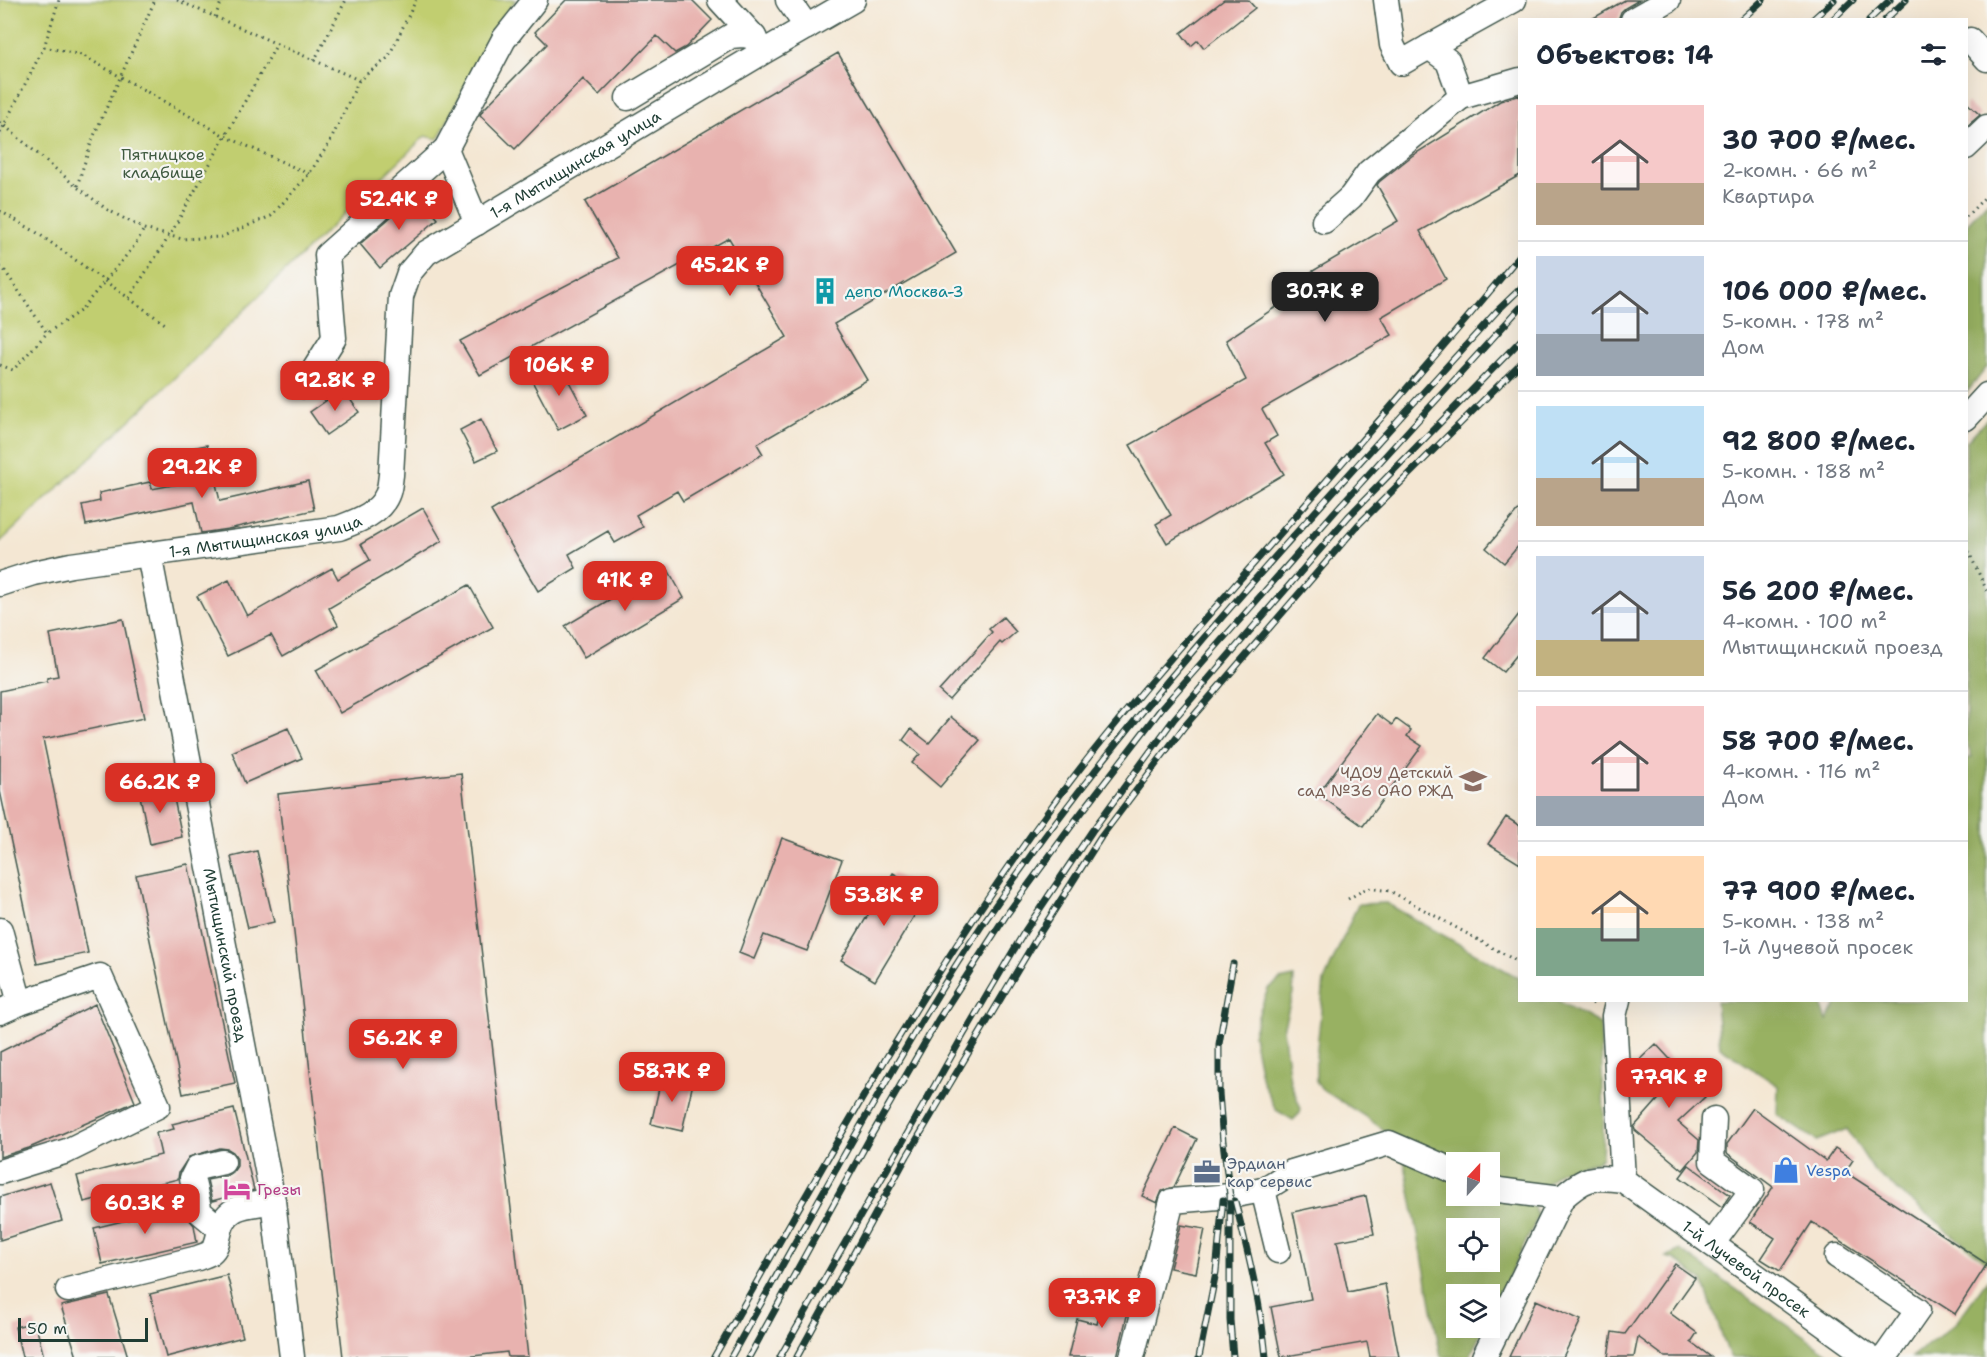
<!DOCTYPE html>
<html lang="ru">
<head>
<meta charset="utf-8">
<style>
  body { margin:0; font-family:"Shantell Sans",sans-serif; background:#f2f2f3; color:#1f2937; height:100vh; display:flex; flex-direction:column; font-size:22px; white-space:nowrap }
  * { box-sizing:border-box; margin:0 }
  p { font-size:20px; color:#747a83 }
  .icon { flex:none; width:33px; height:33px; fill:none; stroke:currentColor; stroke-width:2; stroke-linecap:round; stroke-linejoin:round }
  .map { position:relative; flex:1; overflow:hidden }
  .panel { position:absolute; left:1518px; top:18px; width:450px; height:984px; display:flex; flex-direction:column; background:#fff; border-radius:0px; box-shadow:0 6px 24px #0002 }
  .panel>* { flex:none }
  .needle { width:39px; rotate:22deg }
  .controls { position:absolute; left:1446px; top:1152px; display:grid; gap:12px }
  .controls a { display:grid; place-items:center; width:54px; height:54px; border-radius:0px; background:#fff; box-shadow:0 6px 24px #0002; font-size:30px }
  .scale { position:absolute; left:18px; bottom:15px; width:130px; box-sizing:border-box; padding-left:6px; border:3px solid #1f3d34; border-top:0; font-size:16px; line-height:21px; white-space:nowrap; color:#1f3d34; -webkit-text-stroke:4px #f6f6f2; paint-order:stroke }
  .price { position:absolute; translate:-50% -51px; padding:0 14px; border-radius:12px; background:#d93025; color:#fff; font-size:20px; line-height:39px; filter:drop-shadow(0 2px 3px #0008) }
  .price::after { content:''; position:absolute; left:50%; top:36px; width:18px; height:14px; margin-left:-9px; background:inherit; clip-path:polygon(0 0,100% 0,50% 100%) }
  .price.selected { background:#222; color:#fff }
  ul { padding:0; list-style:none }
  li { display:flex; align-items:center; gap:18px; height:150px; padding:0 18px }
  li+li { border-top:2px solid #e0e1e3 }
  li span { display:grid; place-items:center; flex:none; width:168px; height:120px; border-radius:0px; color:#555 }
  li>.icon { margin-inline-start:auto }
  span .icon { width:72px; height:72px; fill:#fffc; stroke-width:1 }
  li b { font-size:26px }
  h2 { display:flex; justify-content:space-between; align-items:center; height:72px; padding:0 18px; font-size:26px }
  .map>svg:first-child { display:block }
</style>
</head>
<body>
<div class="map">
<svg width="1987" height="1357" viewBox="0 0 1987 1357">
  <rect width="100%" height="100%" fill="#f6f6f2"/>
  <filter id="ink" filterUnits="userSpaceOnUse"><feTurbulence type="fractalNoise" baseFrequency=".0167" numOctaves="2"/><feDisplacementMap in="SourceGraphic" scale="12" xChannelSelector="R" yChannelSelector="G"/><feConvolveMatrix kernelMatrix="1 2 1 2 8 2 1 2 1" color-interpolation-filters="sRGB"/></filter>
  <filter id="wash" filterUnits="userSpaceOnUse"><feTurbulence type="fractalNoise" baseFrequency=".008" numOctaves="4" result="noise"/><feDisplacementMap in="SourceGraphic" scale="24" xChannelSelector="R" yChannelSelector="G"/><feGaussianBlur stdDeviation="1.35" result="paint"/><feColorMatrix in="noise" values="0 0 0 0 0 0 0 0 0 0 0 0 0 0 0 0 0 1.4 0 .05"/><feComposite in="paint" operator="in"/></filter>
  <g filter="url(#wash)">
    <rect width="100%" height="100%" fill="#f4e7d3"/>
    <path fill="#c1ce6f" stroke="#708652" stroke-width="1.5" d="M0,0h516l-18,22 -60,117 -13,-3 -286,276 -139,130z"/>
    <path fill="#98b162" stroke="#5c774b" stroke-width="1.5" fill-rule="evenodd" d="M1987,202v165l-20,25v-168z
      M1987,419v844l-113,-92 -27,-42 -30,12 -40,-27 1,-28 -58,-39 -4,-46h104l7,20 12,-20 127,-1v-241l6,-2 -6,-15v-300z
      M1386,903l133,75 1,22 38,1 42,23 4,88 -2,45 -5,5 -37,9 -30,28 8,18 -48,98v-21h-34v34h28l-15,29h-28l-40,-214 -35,-26 -43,-27 -7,-8v-24l8,-77 34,-77zM1456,1162h34v34h-34zM1456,1228h34v34h-34z
      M1294,977l-1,16 -10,36 7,52 11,28 -1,4 -7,7 -17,-10 -14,-29 -9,-46 7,-25 8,-21 12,-9z
      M1680,1250l153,107h-101l-3,-2 -26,-74 -29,-22 -8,-2z
      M1987,1280v77h-75l44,-34z"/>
    <g id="blocks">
      <path fill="#e8b2af" d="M566,0h126l20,20 -26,27 -11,6 -18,-17 -58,59 -16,-16 -68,70 -35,-34 3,-5 64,-66 -12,-12z
        M1224,0h24l7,8 -51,40 -6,-8 -7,6 -10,-13z
        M1625,0h14l-14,8 -4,4 -3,8h-28z
        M838,53l118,200 -122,71 33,56 -110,64 6,10 -80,47 -6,-10 -41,24 7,12 -28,16 -7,-12 -39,23 7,14 -38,23 -47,-80 296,-174 -58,-99 -249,137 -20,-34 158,-83 -33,-56z
        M1520,95v80l-100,56 26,48 -65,38 11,18 -130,74 15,27 -12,7 19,31 -117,69 -11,-19 15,-9 -41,-70 116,-65 -20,-40 80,-53 -5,-9 97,-57 -21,-36 2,-3 34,-27 87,-54z
        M1966,102l14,13 -14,12z
        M417,194l21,25 -58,49 -20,-24z
        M559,363l28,52 -29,15 -27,-51z
        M343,389l16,23 -33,23 -16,-23z
        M481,419l16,32 -21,10 -16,-31z
        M207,445l13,56 88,-20 6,29 -86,19 -27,4 -7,-31 -108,23 -4,-20 18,-4 -1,-8 51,-11 2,7 37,-7 -7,-32z
        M423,508l19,33 -113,67 9,17 -55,31 -12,-21 -43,21 -31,-60 32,-16 18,36 85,-48 6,11 32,-19 -9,-16z
        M1520,508v36l-16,19 -18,-15z
        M666,566l18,32 -100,60 -19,-32z
        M469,585l24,42 -153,86 -24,-43z
        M1520,613v38l-17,21 -18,-14z
        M1003,617l13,15 -14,12 -2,-2 -51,58 -10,-9 53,-59 -3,-3z
        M123,619l21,99 -101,21 45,214 -51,11 -37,-173v-100l47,-10v-3l11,-2 -8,-42z
        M1377,714l15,11 4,-6 15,11 -4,6 15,10 -59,80 -45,-32z
        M951,717l29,23 -40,47 -28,-24 8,-9 -17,-14 8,-11 18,14z
        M288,728l14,30 -57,25 -13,-31z
        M461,773l67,584h-20l-1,-5 -43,5h-121l-65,-563z
        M171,784l11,53 -32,7 -11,-53z
        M1506,817l14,9v38l-32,-20z
        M782,838l60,22 -35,91 -43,-16 -10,24 -15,-6z
        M257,851l17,71 -26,6 -17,-71z
        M188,864l47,219 -52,11 -47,-219z
        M893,873l35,20 -53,88 -34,-21z
        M95,1004l40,98 -106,46 -29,9v-105z
        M1656,1044l49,53 -27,25 21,18 -1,12 -15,18 -48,-40 -1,-3 30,-34 -28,-30z
        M662,1075l31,8 -11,48 -31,-7z
        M1753,1108l73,53 9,-13 18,12 -8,12 142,92 -32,50 -143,-92 -32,49 -19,-12 14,-21 -25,-16 23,-35 -46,-34v-9z
        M234,1109l20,81 -42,11 -5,-21 20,-4 6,-4 4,-6v-8l-4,-6 -5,-3 -8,-1 -31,9 -10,15 -1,7 -94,23 -7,-26 84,-21 -5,-22 18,-4 -2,-5z
        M1175,1128l22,11 -23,48 -12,4 -5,12 -15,-7z
        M1689,1165l41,30 -8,12 -42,-30z
        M50,1182l12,39 -62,19v-43z
        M1366,1196l8,38 -37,7 11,51 37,-8 14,73h-29l-3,-15 -86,15 -10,-50 40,-8 -18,-87z
        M184,1206l2,10 8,9 3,17 -95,22 -8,-36z
        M1181,1225l24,4 -9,44 -26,-5z
        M1675,1264l20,14 -25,35 27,20 -6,9 20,15h-46l-27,-20 -4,20h-26l4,-25 13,2z
        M227,1275l16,62 -77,20 -16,-63z
        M1106,1289l26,6 -15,62h-49l9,-38 20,5z
        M109,1295l19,62h-51l-16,-51z
        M1536,1300l45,20 -18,37h-54z
        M35,1322l9,35h-22l-7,-30z"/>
    </g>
  </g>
  <g filter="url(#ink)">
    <use href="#blocks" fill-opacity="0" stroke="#3f564c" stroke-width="1.5"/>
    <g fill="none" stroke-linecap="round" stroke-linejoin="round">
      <defs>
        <g id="minor">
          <path d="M720,0l34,37 4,8"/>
          <path d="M788,0l19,27"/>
          <path d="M1386,0l6,45 9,18 28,-16 19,14 13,36 59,-17"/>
          <path d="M1633,20l35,-20"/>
          <path d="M1970,40l17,19"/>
          <path d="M1429,47l85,-47"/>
          <path d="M628,98l103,-62 11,-1 12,2"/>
          <path d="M1966,147l21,-20"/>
          <path d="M446,149l31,74"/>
          <path d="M1324,221l27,-24 18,-25 92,-75"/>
          <path d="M304,386l30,-48 -7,-83 119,-106 58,-110 31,-39"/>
          <path d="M1966,418l21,-23"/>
          <path id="s1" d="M149,554l124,647 19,156"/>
          <path id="s2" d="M0,584l34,-11 37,-8 268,-37c18,-7 40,-14 48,-33 3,-6 3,-14 4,-20l10,-179 8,-23 17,-20 337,-201 90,-52"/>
          <path d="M0,930l20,73 -20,9"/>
          <path d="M1618,1000l-4,16 9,164"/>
          <path d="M0,1172l67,-21 91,-45 -58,-130 -80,27"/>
          <path d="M1490,1186l9,4 63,8"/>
          <path d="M219,1228l-19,-16 -8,-34 5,-10 26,-6"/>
          <path d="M1712,1244l40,-54 -40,-29 2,-42"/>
          <path d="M1278,1251l-15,-61 29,-18 97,-29 67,29"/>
          <path d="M1837,1256l81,54 -33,47"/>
          <path d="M68,1290l130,-32c4,-2 10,-3 13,-6 12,-10 3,-31 25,-43 10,-5 26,-5 37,-8"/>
          <path d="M1132,1357l40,-156 58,-5 33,-6"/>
          <path id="s3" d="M1484,1357l78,-159c23,-21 30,-22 61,-18l246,177"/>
        </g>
      </defs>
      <use href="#minor" stroke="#3f564c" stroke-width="27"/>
      <path stroke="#3f564c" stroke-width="3" stroke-dasharray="1.5 4.5" stroke-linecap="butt" d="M177,0l182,80
        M215,17l7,-17
        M44,47l38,8 143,81 84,38
        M314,61l32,-61
        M0,122l77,65 31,23 36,19 38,10 39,-2 50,-21 38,-42 21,-32 29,-62 29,-22 28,-58
        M0,133l44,-86 15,-47
        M77,186l15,-46 63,-140
        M0,211l36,21 132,94
        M1966,217l21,-22
        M0,267l3,1 44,65
        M129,298l41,-63 107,-191
        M0,365l13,5 34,-37 33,-22 55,-66 9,-16
        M1966,546l21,45
        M1348,899l19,-11 23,3 130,72
        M1587,1000l10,6"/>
      <use href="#minor" stroke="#fff" stroke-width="24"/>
      <defs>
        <path id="rail" d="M1741,20l22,-20
          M1812,20l22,-20
          M1832,20l21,-20
          M1869,20l21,-20
          M1885,20l21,-20
          M1233,964l-14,80v49l4,49 7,54v124l3,37
          M1235,1201c13,52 26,103 31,156
          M714,1357c107,-187 210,-377 338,-551 58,-80 124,-154 189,-228 94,-107 188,-213 279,-323
          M731,1357c50,-89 99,-179 151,-268 36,-62 72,-124 113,-183 148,-214 328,-402 502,-595l23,-22
          M749,1357l122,-221 67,-116 67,-103 70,-96 86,-112 177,-201 182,-200
          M780,1357l184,-323 61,-103 67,-100 82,-112 174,-202 172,-176
          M797,1357l110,-201 131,-220 63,-99 83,-110 174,-202 162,-161
          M1199,1357l17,-85 7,-72"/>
      </defs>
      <use href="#rail" stroke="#1f3d34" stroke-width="7"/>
      <use href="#rail" stroke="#f6f6f2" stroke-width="4.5" stroke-dasharray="14" stroke-linecap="butt"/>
    </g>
  </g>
  <defs>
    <symbol id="building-bare" viewBox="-9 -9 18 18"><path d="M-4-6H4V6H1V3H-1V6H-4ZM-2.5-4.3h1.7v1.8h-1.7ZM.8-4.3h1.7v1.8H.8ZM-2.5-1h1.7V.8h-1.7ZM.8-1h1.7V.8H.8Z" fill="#0f9aa8" stroke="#f6f6f2" stroke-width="2.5" paint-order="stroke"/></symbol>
    <symbol id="school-bare" viewBox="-9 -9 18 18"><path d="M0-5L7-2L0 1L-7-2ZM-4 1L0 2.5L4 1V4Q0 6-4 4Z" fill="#8d6e63" stroke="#f6f6f2" stroke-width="2.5" paint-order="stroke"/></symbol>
    <symbol id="shop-bare" viewBox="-9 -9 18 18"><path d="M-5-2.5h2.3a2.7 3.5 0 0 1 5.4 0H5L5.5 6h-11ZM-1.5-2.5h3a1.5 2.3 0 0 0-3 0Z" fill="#3f7fe0" stroke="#f6f6f2" stroke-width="2.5" paint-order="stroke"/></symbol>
    <symbol id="office-bare" viewBox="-9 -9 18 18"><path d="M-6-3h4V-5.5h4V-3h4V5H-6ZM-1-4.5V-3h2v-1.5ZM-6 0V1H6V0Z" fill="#5c6f8a" stroke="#f6f6f2" stroke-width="2.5" paint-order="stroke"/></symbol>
    <symbol id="hotel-bare" viewBox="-9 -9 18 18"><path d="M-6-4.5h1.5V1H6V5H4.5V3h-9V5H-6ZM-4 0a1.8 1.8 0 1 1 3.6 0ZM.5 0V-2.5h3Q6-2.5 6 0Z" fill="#d1479c" stroke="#f6f6f2" stroke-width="2.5" paint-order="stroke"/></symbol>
  </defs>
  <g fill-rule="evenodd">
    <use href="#building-bare" x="806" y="272" width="38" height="38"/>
    <use href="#school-bare" x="1454" y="762" width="38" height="38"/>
    <use href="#shop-bare" x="1767" y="1151" width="38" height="38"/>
    <use href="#office-bare" x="1188" y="1153" width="38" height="38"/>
    <use href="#hotel-bare" x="218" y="1170" width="38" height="38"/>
  </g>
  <g text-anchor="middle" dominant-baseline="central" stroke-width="4.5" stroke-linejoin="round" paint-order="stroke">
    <g font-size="16" fill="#3f5a40" stroke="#f6f6f2">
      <text x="163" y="154">Пятницкое<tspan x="163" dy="18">кладбище</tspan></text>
    </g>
    <g font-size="16" fill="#1f3d34" stroke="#f6f6f2">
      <text stroke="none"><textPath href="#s2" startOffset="828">1-я Мытищинская улица</textPath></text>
      <text stroke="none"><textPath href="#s2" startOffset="270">1-я Мытищинская улица</textPath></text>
      <text stroke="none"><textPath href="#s1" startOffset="408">Мытищинский проезд</textPath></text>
      <text stroke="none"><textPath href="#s3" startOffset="396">1-й Лучевой просек</textPath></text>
    </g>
    <g font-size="16" fill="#0d838f" stroke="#f6f6f2" text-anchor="start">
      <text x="845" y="291">депо Москва-3</text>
    </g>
    <g font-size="16" fill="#785e54" stroke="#f6f6f2" text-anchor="end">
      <text x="1453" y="772">ЧДОУ Детский<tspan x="1453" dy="18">сад №36 ОАО РЖД</tspan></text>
    </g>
    <g font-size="16" fill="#4e5e75" stroke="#f6f6f2" text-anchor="start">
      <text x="1227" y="1163">Эрдиан<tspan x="1227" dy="18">кар сервис</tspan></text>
    </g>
    <g font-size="16" fill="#366cbe" stroke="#f6f6f2" text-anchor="start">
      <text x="1806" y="1170">Vespa</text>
    </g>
    <g font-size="16" fill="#b23c85" stroke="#f6f6f2" text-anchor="start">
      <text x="257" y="1189">Грезы</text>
    </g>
  </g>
</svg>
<div class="controls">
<a><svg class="needle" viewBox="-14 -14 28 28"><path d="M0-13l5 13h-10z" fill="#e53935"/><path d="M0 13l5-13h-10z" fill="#747a83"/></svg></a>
<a><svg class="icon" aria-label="locate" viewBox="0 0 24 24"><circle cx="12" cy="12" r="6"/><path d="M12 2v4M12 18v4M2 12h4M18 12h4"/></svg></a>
<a><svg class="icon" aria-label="layers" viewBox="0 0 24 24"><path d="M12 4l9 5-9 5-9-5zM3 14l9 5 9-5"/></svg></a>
</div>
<div class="scale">50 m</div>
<b class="price" style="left:399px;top:231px">52.4K ₽</b>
<b class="price" style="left:730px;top:297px">45.2K ₽</b>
<b class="price selected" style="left:1325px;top:323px">30.7K ₽</b>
<b class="price" style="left:559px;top:397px">106K ₽</b>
<b class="price" style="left:335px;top:412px">92.8K ₽</b>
<b class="price" style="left:202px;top:499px">29.2K ₽</b>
<b class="price" style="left:625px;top:612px">41K ₽</b>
<b class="price" style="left:160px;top:814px">66.2K ₽</b>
<b class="price" style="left:884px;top:927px">53.8K ₽</b>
<b class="price" style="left:403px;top:1070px">56.2K ₽</b>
<b class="price" style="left:672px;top:1103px">58.7K ₽</b>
<b class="price" style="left:1669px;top:1109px">77.9K ₽</b>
<b class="price" style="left:145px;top:1235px">60.3K ₽</b>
<b class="price" style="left:1102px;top:1329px">73.7K ₽</b>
<section class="panel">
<h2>Объектов: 14<svg class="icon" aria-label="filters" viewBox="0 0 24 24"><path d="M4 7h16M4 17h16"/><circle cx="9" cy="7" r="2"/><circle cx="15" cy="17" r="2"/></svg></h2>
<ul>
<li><span style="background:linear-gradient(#f6c9c9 65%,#b9a48a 0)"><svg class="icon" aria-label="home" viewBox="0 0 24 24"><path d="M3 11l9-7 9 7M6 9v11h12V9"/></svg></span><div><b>30 700 ₽/мес.</b><p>2-комн. · 66 m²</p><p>Квартира</p></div></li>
<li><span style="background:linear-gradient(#c9d6e8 65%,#9aa5b1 0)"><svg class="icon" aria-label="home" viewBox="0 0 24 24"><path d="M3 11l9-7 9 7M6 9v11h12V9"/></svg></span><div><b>106 000 ₽/мес.</b><p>5-комн. · 178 m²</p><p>Дом</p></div></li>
<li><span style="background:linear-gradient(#bfe0f5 60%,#b9a48a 0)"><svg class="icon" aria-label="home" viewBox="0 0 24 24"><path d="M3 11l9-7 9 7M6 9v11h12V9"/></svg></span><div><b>92 800 ₽/мес.</b><p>5-комн. · 188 m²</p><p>Дом</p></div></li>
<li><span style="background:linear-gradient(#c9d6e8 70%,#c2b280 0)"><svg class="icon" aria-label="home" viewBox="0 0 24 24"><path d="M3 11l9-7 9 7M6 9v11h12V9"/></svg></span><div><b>56 200 ₽/мес.</b><p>4-комн. · 100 m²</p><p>Мытищинский проезд</p></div></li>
<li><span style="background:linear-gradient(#f6c9c9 75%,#9aa5b1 0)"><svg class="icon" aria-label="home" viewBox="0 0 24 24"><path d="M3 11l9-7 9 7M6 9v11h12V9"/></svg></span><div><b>58 700 ₽/мес.</b><p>4-комн. · 116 m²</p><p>Дом</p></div></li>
<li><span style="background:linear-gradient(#ffd9b3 60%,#7fa58c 0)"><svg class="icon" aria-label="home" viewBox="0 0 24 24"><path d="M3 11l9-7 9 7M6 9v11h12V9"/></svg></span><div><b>77 900 ₽/мес.</b><p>5-комн. · 138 m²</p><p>1-й Лучевой просек</p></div></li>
</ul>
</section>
</div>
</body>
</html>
